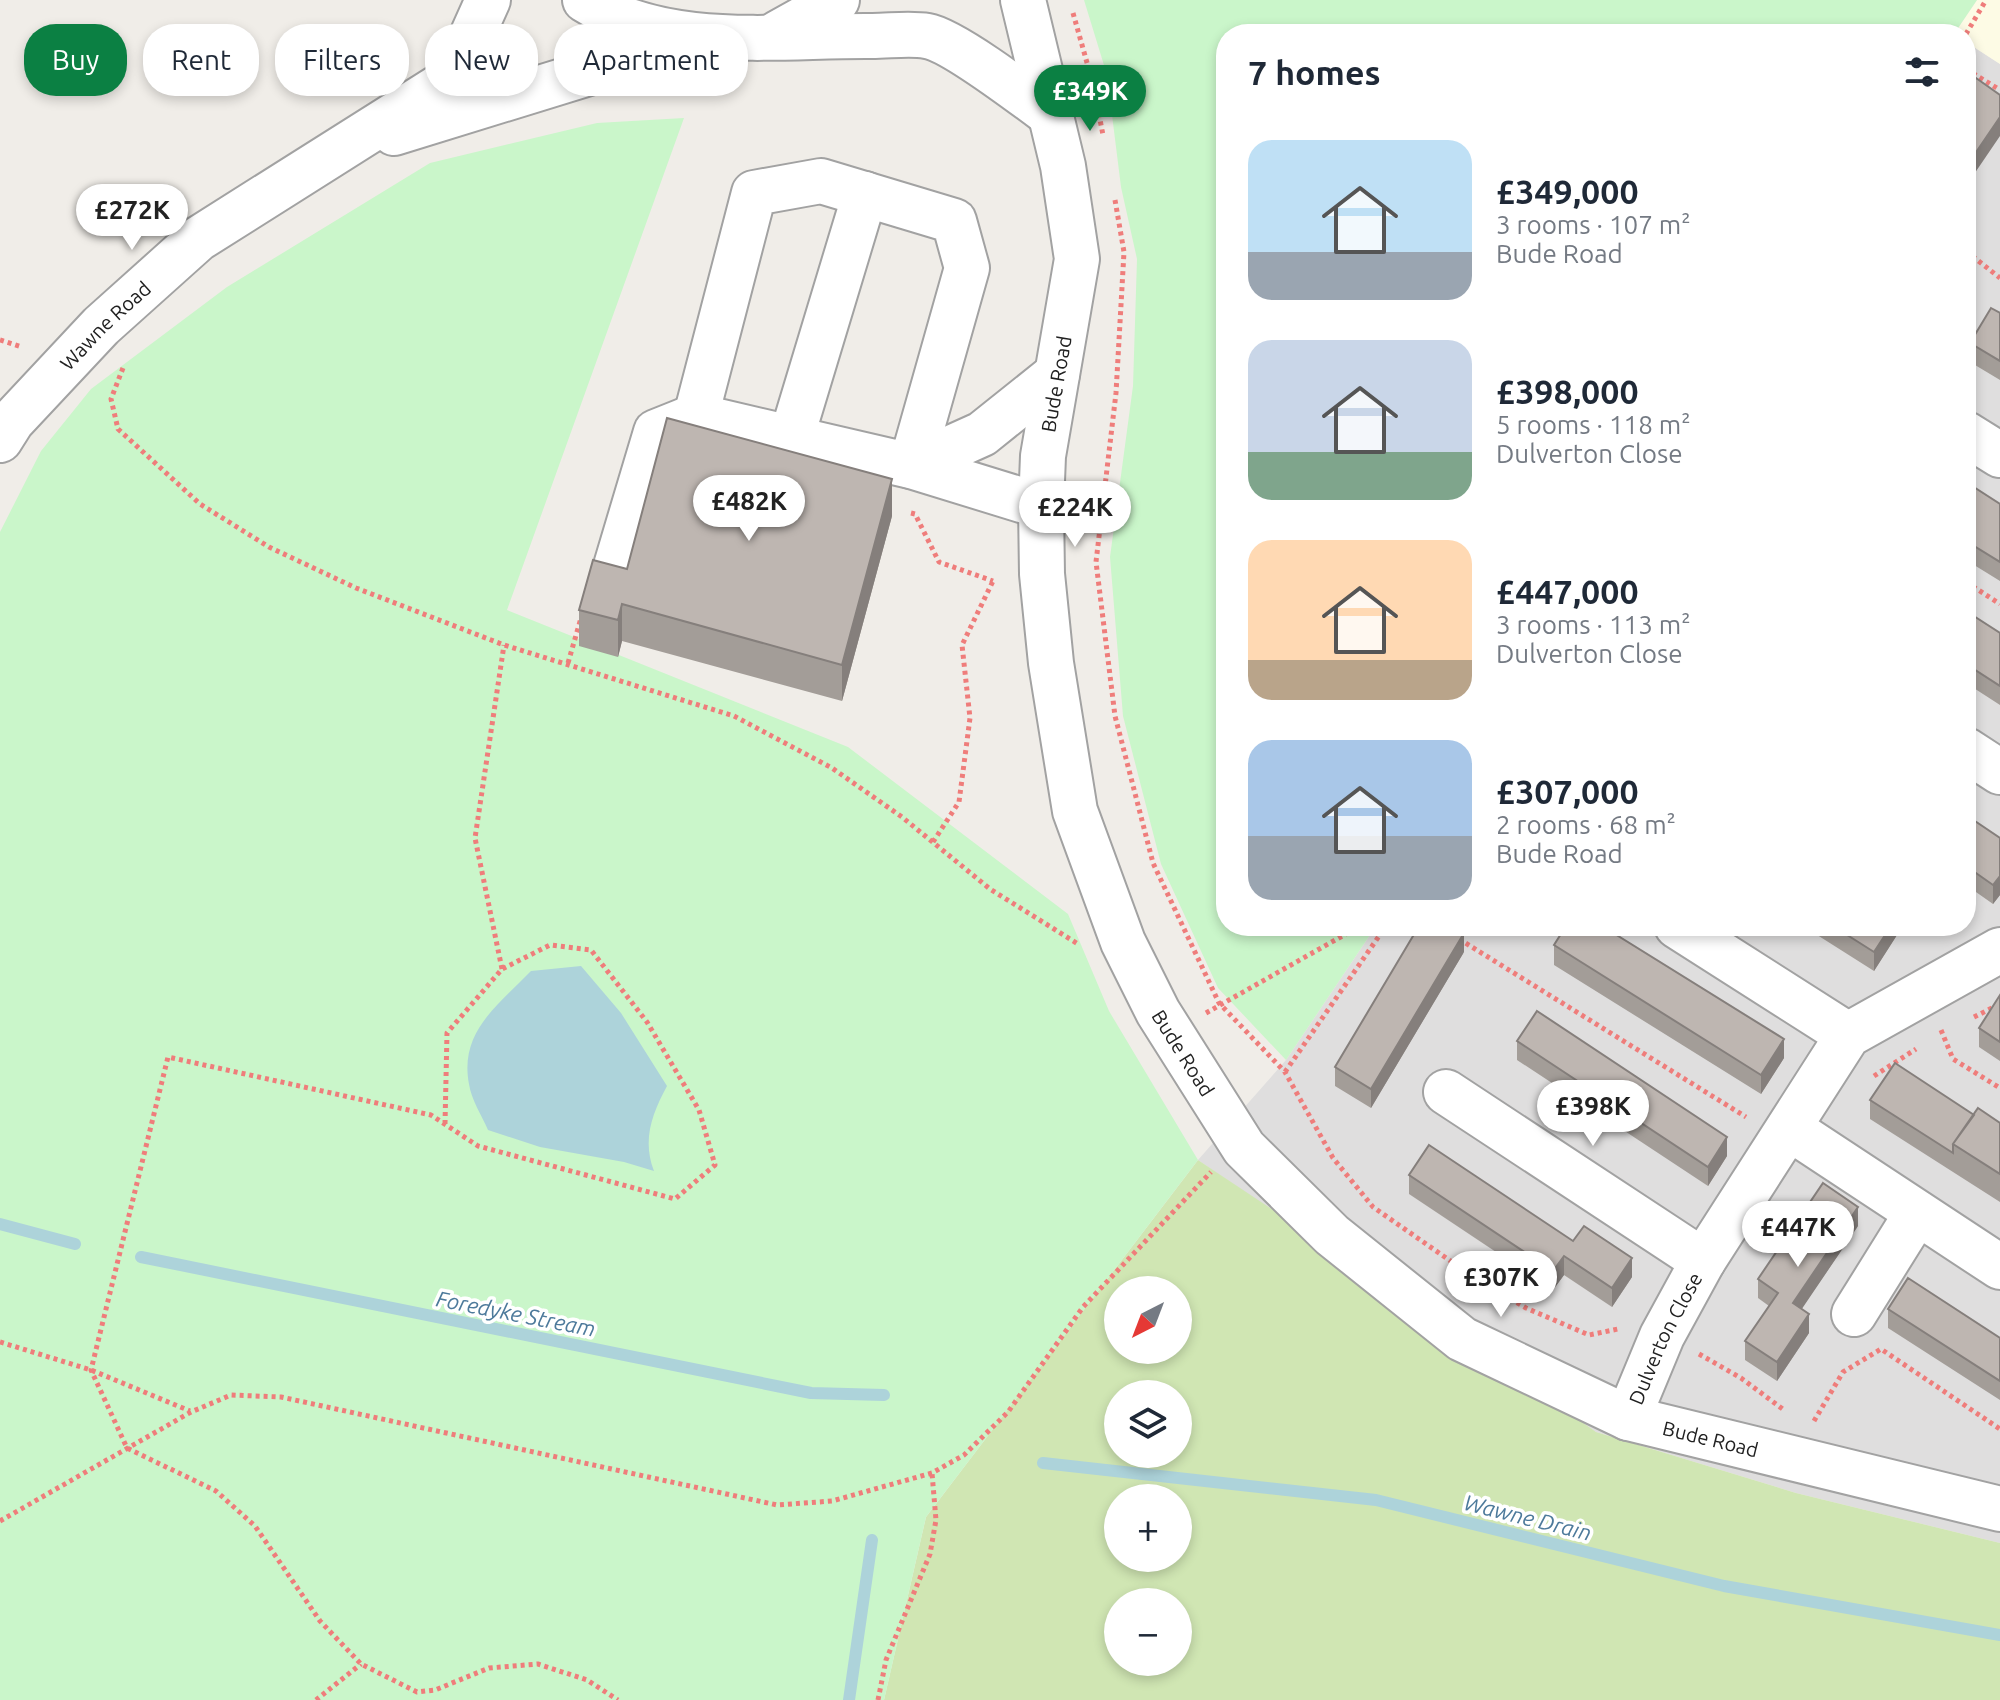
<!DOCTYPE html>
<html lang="en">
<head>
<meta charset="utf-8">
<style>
  body { margin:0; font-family:Ubuntu,sans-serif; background:#f6f6f7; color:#1f2937; height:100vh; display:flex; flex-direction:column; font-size:30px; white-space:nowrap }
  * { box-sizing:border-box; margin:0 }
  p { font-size:26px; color:#747a83 }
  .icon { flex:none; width:44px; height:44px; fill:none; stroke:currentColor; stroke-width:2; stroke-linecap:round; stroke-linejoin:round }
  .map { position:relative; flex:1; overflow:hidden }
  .details { position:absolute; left:1216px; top:24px; width:760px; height:912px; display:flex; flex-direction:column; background:#fff; border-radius:32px; box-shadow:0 4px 12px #0003 }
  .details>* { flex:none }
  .guide { position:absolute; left:24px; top:24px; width:760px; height:72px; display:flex; gap:16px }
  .needle { width:52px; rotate:222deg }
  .fabs { position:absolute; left:1104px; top:1276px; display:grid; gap:16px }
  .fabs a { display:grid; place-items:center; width:88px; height:88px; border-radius:50%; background:#fff; box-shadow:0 4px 12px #0003; font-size:40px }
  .price { position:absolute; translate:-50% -68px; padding:0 18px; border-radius:28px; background:#fff; color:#222; font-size:26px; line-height:52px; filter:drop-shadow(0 2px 4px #0008) }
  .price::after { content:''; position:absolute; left:50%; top:48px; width:24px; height:18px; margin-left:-12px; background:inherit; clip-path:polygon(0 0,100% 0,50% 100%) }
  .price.current { background:#0b8043; color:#fff }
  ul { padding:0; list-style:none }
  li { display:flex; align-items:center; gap:24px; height:200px; padding:0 32px }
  li span { display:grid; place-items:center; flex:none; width:224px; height:160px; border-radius:24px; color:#555 }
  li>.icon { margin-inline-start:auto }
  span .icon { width:96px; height:96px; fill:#fffc; stroke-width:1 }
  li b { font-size:34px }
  h2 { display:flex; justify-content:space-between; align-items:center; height:96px; padding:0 32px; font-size:34px }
  .chip { padding:0 28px; border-radius:32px; background:#fff; box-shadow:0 4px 12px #0003; font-size:28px; line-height:72px }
  .chip.current { background:#0b8043; color:#fff }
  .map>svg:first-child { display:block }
</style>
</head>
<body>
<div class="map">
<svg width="2000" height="1700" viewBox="0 0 2000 1700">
  <rect width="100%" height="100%" fill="#f0ede8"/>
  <path fill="#dfdede" d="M1966,42l34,22v1479l-204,-50 -200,-61 -398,-272 88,-100 90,-134h590z"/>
  <path fill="#fdfbe5" d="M1977,0h23v64l-34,-22v-8h-12z"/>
  <path fill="#d0e6b3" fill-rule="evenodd" d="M1198,1160l245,163 153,109 200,61 204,50v157h-1116l42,-183zM1118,1290h60v60h-60zM1118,1394h60v60h-60zM1118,1498h60v60h-60zM1118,1602h60v60h-60z"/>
  <path fill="#caf6ca" d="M1084,0h893l-23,34h-728v892h150l-90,134 -68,-72 -57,-124 -38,-148 -13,-159 23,-171 4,-127 -16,-72 -14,-112z
    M684,118l-177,492 341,137 220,167 41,97 89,149 -272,357 -42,183h-884v-1168l41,-81 50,-62 136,-102 203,-124 167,-40z"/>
  <path fill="#add3da" d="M581,966l40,47 46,73c-15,28 -25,54 -13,85l-30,-9 -84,-15 -52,-17c-6,-14 -17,-31 -19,-46 -10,-52 29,-79 62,-113z"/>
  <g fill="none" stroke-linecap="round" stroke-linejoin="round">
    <path stroke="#add3da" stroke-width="12" d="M0,1224l75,20
      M141,1257l670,136 73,2
      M1043,1463l333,37 348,86 276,49
      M849,1700l23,-160"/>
    <defs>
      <g id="minor">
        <path d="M585,0c82,52 193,35 287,36 18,0 38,-3 55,0 25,4 100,61 124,79"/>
        <path id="s1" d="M1023,0l40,166 14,93 -34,197 -2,50 1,68 9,89 24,148 48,131 35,70 86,136 88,87 130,104 166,79 372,91"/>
        <path d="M778,33l59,-33"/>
        <path d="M394,133l305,-94"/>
        <path d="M1966,434l34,21"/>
        <path d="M791,439l74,-245"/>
        <path id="s2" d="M0,440l12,-19 89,-95 97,-87 255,-161 35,-78"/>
        <path d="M911,466l56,-198 -13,-47 -133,-40 -67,12 -58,223 215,50 130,40"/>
        <path d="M911,466l71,-32 75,-60"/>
        <path d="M616,566l40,-134 40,-16"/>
        <path d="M1966,750l34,22"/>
        <path d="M1677,926l171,109"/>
        <path d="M1446,1092l257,169"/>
        <path d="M1789,1128l211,139"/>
        <path d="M1854,1314l63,-101"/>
        <path id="s3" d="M1628,1418l34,-82 41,-75 145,-226 152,-85"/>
      </g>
    </defs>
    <use href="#minor" stroke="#a2a2a2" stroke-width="48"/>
    <path stroke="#ef7d7b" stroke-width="5" stroke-dasharray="4 4" stroke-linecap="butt" d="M1073,13l20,71 10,51
      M1966,34l20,-34
      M1966,69l34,21
      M1115,200l9,52 -8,141 -20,169 19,154 38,147 66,140 66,69 48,86 40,49 99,69 54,32 63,27 29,-6
      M1966,251l34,27
      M0,340l22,7
      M123,368l-12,31 7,30 82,75 69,43 87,41 148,57 230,71 98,52 70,49 88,72 88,55
      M911,513l4,1 24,48 54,19
      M1966,582l34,22
      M568,663l13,-45
      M933,842l26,-40 11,-84 -8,-73 31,-64
      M1459,939l287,178
      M502,969l-27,-131 29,-193
      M1206,1013l154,-87
      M1974,1017l26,-13
      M1941,1030l12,29 47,29
      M1285,1072l101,-146
      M1874,1076l42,-27
      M445,1124l2,-91 55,-64 48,-24 41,5 56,72 52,88 16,55 -40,34 -197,-53 -47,-31 -263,-58 -77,313 36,78 89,43 39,35 65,95 41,43 56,28 18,-2 54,-22 49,-4 49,16 31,20
      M0,1342l91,28 99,41
      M1699,1354l42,24 43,32
      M1814,1421l29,-49 38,-23 119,80
      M0,1521l191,-109 40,-17 50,2 496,108 55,-4 100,-28 32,-18 44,-43 75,-105 128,-135
      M316,1700l45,-36
      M878,1700l8,-40 44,-106 6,-34 -4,-47"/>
    <use href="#minor" stroke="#fff" stroke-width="44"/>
  </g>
  <path fill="#a39d98" d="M2000,313v67l-30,-18v-19z
    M1966,482l34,22v77l-34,-21z
    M892,516l-50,185 -220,-60 -4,16 -39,-11v-36l48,-41z
    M1966,611l34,22v72l-34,-22z
    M1966,815l34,23v57l-7,9 -27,-19z
    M1803,926h94v9l-23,36z
    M1554,945l230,113 -23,36 -207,-129z
    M1464,952l-93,156 -36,-22v-19z
    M2000,995v66l-21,-14v-19z
    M1517,1041l210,115 -19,30 -191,-126z
    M1870,1100l104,15 26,8v79l-130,-83z
    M1409,1175l164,66 59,36 -20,30 -48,-32 -11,15 -144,-96z
    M1858,1226l-57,83 8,24 -32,48 -32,-21v-19l24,-35 -11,-8v-19z
    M1888,1309l112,29v62l-112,-72z"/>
  <path fill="#857f7c" d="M2000,117v19l-34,50v-19z
    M892,479v37l-50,185v-36z
    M622,604v37l-4,16v-37z
    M2000,876v19l-7,9v-19z
    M1891,926h6v9l-23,36v-19z
    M1464,933v19l-93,156v-19z
    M1784,1039v19l-23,36v-19z
    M1727,1137v19l-19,30v-19z
    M1858,1207v19l-65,96v-19z
    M1564,1256v19l-11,15v-19z
    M1632,1258v19l-20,30v-19z
    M1809,1314v19l-32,48v-19z"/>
  <path fill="#beb6b1" stroke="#857f7c" stroke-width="2" d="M1976,78l24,17v22l-34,50v-75z
    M1991,308l9,5v48l-30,-18z
    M667,418l225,61 -50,186 -220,-61 -4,16 -39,-10 14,-50 34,9z
    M1966,482l34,22v58l-34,-21z
    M1966,611l34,22v53l-34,-22z
    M1966,815l34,23v38l-7,9 -27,-19z
    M1419,926h33l12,7 -93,156 -36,-22z
    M1566,926h36l182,113 -23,36 -207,-130z
    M1833,926h58l-17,26z
    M2000,995v47l-21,-14z
    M1537,1011l190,126 -19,30 -191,-126z
    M1895,1063l79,52 -21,29v9l-83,-53z
    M1978,1108l22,15v51l-47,-30z
    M1429,1145l144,96 11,-15 48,32 -20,30 -48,-32 -11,15 -144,-96z
    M1823,1183l35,24 -65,96 16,11 -32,48 -32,-21 33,-48 -20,-14z
    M1908,1278l92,60v43l-112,-72z"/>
  <g text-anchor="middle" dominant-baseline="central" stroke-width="7" stroke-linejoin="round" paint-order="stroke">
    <g font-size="20" fill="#212121" stroke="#fff">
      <text stroke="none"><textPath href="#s2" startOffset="156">Wawne Road</textPath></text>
      <text transform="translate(1056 384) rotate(-80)">Bude Road</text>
      <text stroke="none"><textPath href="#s1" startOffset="1088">Bude Road</textPath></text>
      <text stroke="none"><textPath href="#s3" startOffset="88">Dulverton Close</textPath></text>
      <text stroke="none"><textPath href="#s1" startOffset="1760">Bude Road</textPath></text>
    </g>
    <g font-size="22" font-style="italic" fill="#4d7a9b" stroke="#fff">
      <text transform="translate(516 1313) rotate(11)">Foredyke Stream</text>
      <text transform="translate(1528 1517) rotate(14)">Wawne Drain</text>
    </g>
  </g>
</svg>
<div class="fabs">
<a><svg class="needle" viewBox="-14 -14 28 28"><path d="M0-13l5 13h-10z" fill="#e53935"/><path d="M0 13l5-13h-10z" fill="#747a83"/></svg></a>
<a><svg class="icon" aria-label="layers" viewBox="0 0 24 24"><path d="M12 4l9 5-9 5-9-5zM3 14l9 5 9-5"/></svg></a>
<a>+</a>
<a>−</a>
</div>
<b class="price current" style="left:1090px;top:133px">£349K</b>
<b class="price" style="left:132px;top:252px">£272K</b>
<b class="price" style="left:749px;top:543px">£482K</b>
<b class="price" style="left:1075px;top:549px">£224K</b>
<b class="price" style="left:1593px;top:1148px">£398K</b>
<b class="price" style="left:1798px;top:1269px">£447K</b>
<b class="price" style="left:1501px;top:1319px">£307K</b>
<div class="guide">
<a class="chip current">Buy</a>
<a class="chip">Rent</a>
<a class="chip">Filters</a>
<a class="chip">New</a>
<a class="chip">Apartment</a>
</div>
<section class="details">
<h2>7 homes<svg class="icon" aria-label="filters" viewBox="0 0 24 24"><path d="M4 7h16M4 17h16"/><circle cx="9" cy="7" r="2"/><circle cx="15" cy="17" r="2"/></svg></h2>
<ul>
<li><span style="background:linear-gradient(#bfe0f5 70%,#9aa5b1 0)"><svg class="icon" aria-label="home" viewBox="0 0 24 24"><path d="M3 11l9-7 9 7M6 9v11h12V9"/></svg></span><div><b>£349,000</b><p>3 rooms · 107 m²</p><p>Bude Road</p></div></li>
<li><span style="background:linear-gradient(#c9d6e8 70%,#7fa58c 0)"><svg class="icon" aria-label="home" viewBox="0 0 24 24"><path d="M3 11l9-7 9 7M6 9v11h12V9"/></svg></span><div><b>£398,000</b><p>5 rooms · 118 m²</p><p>Dulverton Close</p></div></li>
<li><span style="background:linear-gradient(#ffd9b3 75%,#b9a48a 0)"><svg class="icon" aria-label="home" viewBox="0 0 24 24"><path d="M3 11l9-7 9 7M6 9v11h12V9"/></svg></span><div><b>£447,000</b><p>3 rooms · 113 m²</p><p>Dulverton Close</p></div></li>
<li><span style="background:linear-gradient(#a9c7e8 60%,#9aa5b1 0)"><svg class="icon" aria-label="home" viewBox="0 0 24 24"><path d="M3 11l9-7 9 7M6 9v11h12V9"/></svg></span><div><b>£307,000</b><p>2 rooms · 68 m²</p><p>Bude Road</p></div></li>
</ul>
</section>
</div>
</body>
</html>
